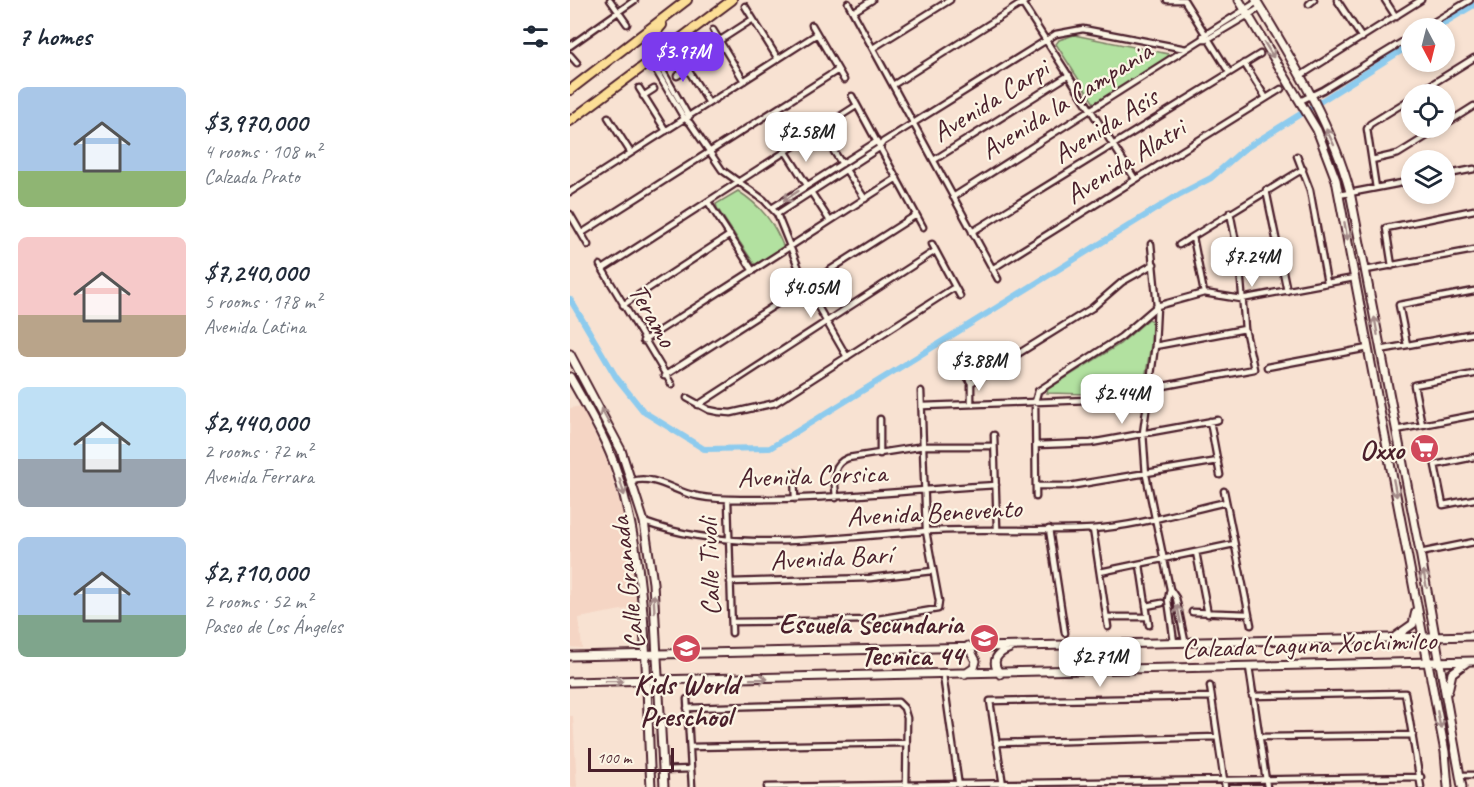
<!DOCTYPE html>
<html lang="en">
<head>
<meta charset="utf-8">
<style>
  body { margin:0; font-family:Caveat,sans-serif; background:#f2f2f3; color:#1f2937; height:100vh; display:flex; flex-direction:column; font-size:22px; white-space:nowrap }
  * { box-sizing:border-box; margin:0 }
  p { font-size:20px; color:#747a83 }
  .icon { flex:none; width:33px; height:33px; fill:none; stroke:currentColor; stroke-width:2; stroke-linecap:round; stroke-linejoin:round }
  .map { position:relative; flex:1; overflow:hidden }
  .panel { display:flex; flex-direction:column; background:#fff; width:570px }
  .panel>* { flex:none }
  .needle { width:39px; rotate:173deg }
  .buttons { position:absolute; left:831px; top:18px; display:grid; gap:12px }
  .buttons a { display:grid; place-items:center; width:54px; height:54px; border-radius:50%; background:#fff; box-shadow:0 3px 9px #0003; font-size:30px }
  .scale { position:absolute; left:18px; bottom:15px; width:86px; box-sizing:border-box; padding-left:6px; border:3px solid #4a1f2b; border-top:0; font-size:16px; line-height:21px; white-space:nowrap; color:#4a1f2b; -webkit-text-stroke:4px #fcf5e5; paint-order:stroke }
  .price { position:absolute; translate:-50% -51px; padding:0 14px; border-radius:12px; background:#fff; color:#222; font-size:20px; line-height:39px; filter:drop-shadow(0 2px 3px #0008) }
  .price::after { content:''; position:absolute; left:50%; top:36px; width:18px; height:14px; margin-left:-9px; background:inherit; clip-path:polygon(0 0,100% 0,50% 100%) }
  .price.selected { background:#7c3aed; color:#fff }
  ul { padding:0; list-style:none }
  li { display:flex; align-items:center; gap:18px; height:150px; padding:0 18px }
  li span { display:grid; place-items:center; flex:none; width:168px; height:120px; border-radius:9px; color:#555 }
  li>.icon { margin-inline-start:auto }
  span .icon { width:72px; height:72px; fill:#fffc; stroke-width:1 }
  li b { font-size:26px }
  h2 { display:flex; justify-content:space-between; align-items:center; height:72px; padding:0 18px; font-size:26px }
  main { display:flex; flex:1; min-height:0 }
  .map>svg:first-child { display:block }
</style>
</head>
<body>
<main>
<section class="panel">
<h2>7 homes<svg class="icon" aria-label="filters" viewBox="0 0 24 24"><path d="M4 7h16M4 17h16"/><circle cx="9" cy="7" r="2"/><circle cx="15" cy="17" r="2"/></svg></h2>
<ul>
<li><span style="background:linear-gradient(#a9c7e8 70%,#8fb573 0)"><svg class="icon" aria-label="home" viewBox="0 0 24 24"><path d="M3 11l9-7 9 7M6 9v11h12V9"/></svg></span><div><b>$3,970,000</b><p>4 rooms · 108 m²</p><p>Calzada Prato</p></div></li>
<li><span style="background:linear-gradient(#f6c9c9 65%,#b9a48a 0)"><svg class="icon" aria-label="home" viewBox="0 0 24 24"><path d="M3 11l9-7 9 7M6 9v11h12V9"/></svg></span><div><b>$7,240,000</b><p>5 rooms · 178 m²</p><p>Avenida Latina</p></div></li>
<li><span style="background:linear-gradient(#bfe0f5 60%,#9aa5b1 0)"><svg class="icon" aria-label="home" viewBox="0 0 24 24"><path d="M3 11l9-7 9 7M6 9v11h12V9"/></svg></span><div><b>$2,440,000</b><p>2 rooms · 72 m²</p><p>Avenida Ferrara</p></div></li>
<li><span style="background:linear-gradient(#a9c7e8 65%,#7fa58c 0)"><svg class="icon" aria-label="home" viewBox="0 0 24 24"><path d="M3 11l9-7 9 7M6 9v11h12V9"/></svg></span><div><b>$2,710,000</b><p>2 rooms · 52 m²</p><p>Paseo de Los Ángeles</p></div></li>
</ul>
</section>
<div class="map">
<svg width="904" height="787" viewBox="0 0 904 787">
  <rect width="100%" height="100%" fill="#f8e2d2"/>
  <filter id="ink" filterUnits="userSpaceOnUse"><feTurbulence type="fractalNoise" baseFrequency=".0167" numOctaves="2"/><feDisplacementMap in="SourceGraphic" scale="12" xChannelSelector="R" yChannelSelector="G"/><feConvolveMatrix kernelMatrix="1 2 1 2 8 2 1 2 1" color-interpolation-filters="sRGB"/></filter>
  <g filter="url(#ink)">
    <path fill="#f5d5c4" d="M11,406l26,55 17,56 13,90 -58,11 3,30 -12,-1v-239z
      M0,716h3l4,71h-7z"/>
    <path fill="#b2e1a0" stroke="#7e8066" stroke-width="1.5" d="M504,35l95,19 -1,3 -73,48 -39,-61 3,-4z
      M168,191c23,15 36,31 46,57l-29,17 -38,-57 -1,-4z
      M579,319l3,2 -1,24 -7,39 -53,10 -44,-1 1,-4 72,-45z"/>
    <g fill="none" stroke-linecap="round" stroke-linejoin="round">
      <path stroke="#8dcbee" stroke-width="6" d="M866,28l38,-23
        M0,299l46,78 28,35 60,37 66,-1 410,-254 31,-16 32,-28 169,-106"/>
      <defs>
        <path id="street" d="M40,0l17,24
          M450,0l115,179
          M597,0h16
          M614,0l45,72
          M767,0l25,38
          M815,0l11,17
          M278,3l150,276
          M739,4l5,-4
          M175,6l33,53
          M283,12l19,-12
          M242,25l32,55
          M854,28l46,-28
          M143,30l31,51
          M633,36l54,-34
          M149,41l34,-22
          M0,46l65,-46
          M303,48l77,-48
          M108,54l31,49
          M0,55l7,8
          M89,56l2,12 28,49
          M80,60l34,58 6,5 32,47 42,30 13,14 29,72 41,71
          M674,63l22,35
          M107,76l11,-7
          M730,76l121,-76
          M323,85l134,-85
          M69,88l27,43
          M846,94l58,-36
          M73,96l11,-7
          M282,96l71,131
          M730,101l23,-11 89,-54
          M38,117l23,36
          M874,125l30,-19
          M250,130l22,34
          M216,152l21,33
          M727,156l13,34 17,93
          M364,160l135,-85
          M802,160l26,-6 42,-26
          M276,170l19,29
          M874,175l30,-6
          M806,188l-9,-59 3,-5 42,-26
          M696,190l21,101
          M0,192l247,-158
          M241,192l19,29
          M769,195l73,-14
          M383,197l249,-158h6l52,-31
          M138,202l45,69
          M202,208l104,-66
          M0,214l18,31
          M207,214l102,-66 4,-6 173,-108 27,-5 103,20
          M402,232l288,-178
          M12,233l256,-163
          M623,237l11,56
          M362,244l28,52
          M581,244l6,62 -2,40 -12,87 3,42 24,114 6,9 9,43
          M609,245l124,-76
          M30,265l72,120
          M822,266l-6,-38 88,-18
          M33,269l253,-163
          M422,269l289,-180
          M796,270l108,-20
          M53,305l107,-70
          M73,341l254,-163
          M837,345l-8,-40 75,-14
          M585,346l90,-17
          M810,350l94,-17
          M697,367l101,-19
          M393,370l8,13
          M94,376l252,-161
          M117,398l22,12 10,2 12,1 44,-10 180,-116
          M401,403v-20l121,-75 30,-26 32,-18
          M128,405l237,-154
          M353,406l166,-6 165,-31 -9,-40 -6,-71 -9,-46
          M310,419v35
          M640,421l10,54
          M852,425l-8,-40 60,-11
          M826,430l78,-15
          M424,435l3,93
          M466,445l55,-2 127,-23
          M904,457l-39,8 8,40 31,-6
          M224,473l1,26
          M63,481c18,-6 39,8 56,13 13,4 28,5 41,5 90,2 177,-9 266,-14
          M466,486h33l149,-25
          M654,491l27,134
          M466,497l-1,-95 3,-11 83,-54 36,-31 47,-13 37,6 113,-21
          M266,498c-1,-17 -6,-33 12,-40l76,-12h70
          M158,500l4,133
          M74,522c91,33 190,15 284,9 55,-3 109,1 164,-2 45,-3 90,-17 134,-27
          M479,529l16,104
          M523,529l15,98
          M626,552l12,62
          M850,553l54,-11
          M570,565l9,60
          M530,572l134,-28
          M160,582l140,-4 63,-7
          M600,589l-2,11 6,42
          M576,606l16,-3
          M622,612l56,2
          M537,617h40
          M162,622l140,-2 66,-11 1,-8 -13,-70 -5,-140
          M679,667l18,120
          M373,675l16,112
          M640,686l15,101
          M682,696l153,-3 16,94
          M117,699l5,88
          M117,708l211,-6 6,6 3,10 -1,69
          M689,737l154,-2
          M426,743l221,-6
          M120,747l217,-4
          M93,770l28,-1
          M892,775h12
          M433,785l-13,-84 221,-4
          M197,787l654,-10"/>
        <path id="secondary" d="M669,0l78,130 19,50 109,572 3,35
          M686,0c36,60 76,124 94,192l69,354 43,241
          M0,354l51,96 23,72 9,61 11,204
          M0,377c18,32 37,63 48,98 32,100 27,209 33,312
          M826,636l17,-12 3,-13
          M0,656l904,-20
          M395,674l9,-6 2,-7 -8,-15
          M430,674c-10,-13 -3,-21 10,-26
          M0,682l904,-21
          M878,691l4,-18 15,-11"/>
        <path id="primary" d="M80,60l-2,-19 14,-16
          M0,90l117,-90
          M0,121l162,-121"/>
      </defs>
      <use href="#street" stroke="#4a1f2b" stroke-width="9"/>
      <use href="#secondary" stroke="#4a1f2b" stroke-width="11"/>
      <use href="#primary" stroke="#4a1f2b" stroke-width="12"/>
      <use href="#street" stroke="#fcf5e5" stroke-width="4.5"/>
      <use href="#secondary" stroke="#fcf5e5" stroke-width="7"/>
      <use href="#primary" stroke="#fcde96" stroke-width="8"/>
    </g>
    <defs><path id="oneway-shaft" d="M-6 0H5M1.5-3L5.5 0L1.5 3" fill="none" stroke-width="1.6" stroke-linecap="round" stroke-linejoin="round" transform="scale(1.5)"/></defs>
    <g stroke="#a38a88">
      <use href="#oneway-shaft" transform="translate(699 50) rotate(59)"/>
      <use href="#oneway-shaft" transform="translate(760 137) rotate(-116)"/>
      <use href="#oneway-shaft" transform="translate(221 196) rotate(147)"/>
      <use href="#oneway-shaft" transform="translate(776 231) rotate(80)"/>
      <use href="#oneway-shaft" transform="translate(806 326) rotate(-100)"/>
      <use href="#oneway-shaft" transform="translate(35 416) rotate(-118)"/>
      <use href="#oneway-shaft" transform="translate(52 487) rotate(74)"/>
      <use href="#oneway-shaft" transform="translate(825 488) rotate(79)"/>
      <use href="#oneway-shaft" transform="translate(855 579) rotate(-101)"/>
      <use href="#oneway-shaft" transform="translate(84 603) rotate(-93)"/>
      <use href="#oneway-shaft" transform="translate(609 614) rotate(-101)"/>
      <use href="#oneway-shaft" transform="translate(189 679) rotate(-1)"/>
      <use href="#oneway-shaft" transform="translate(44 681) rotate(-1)"/>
      <use href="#oneway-shaft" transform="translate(869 720) rotate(79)"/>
    </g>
  </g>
  <defs>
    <symbol id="supermarket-disc" viewBox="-11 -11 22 22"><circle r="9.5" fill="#d1495b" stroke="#fcf5e5"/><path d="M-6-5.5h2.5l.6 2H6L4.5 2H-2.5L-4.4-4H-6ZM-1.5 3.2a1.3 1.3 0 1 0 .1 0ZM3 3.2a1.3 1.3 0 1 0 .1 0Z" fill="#fff"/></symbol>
    <symbol id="school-disc" viewBox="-11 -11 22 22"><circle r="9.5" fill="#d1495b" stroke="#fcf5e5"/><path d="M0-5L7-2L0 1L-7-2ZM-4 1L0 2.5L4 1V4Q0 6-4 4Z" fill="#fff"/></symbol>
  </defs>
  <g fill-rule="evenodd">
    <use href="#supermarket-disc" x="838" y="432" width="33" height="33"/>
    <use href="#school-disc" x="398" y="622" width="33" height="33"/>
    <use href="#school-disc" x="100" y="632" width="33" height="33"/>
  </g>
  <g text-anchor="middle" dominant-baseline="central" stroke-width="4.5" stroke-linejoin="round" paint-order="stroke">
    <g font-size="28" fill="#4a1f2b" stroke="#fcf5e5">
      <text transform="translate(420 100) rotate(-32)">Avenida Carpi</text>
      <text transform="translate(496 100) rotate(-32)">Avenida la Campania</text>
      <text transform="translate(535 125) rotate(-32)">Avenida Asis</text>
      <text transform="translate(555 161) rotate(-32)">Avenida Alatri</text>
      <text transform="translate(83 315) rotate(60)">Teramo</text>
      <text transform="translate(242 475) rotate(-2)">Avenida Corsica</text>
      <text transform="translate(364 512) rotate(-3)">Avenida Benevento</text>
      <text transform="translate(261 557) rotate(-3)">Avenida Barí</text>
      <text transform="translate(139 567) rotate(-92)">Calle Tivoli</text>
      <text transform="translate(57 583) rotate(-97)">Calle Granada</text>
      <text transform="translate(739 644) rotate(-2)">Calzada Laguna Xochimilco</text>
    </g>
    <g font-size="28" font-weight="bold" fill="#4a1f2b" stroke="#fcf5e5" text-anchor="end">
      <text x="834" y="449">Oxxo</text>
      <text x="393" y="623">Escuela Secundaria<tspan x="393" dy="32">Tecnica 44</tspan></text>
      <text x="116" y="684" text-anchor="middle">Kids World<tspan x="116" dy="32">Preschool</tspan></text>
    </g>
  </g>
</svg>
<div class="buttons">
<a><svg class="needle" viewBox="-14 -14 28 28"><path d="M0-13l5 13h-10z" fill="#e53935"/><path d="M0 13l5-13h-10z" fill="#747a83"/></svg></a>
<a><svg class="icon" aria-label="locate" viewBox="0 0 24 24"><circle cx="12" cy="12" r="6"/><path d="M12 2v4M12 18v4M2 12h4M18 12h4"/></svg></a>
<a><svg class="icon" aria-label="layers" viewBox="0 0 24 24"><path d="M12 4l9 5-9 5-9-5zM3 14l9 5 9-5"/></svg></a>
</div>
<div class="scale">100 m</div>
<b class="price selected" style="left:113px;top:83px">$3.97M</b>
<b class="price" style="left:236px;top:163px">$2.58M</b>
<b class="price" style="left:682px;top:288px">$7.24M</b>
<b class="price" style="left:241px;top:319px">$4.05M</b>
<b class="price" style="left:409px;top:392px">$3.88M</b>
<b class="price" style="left:552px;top:425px">$2.44M</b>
<b class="price" style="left:530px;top:688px">$2.71M</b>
</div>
</main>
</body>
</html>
